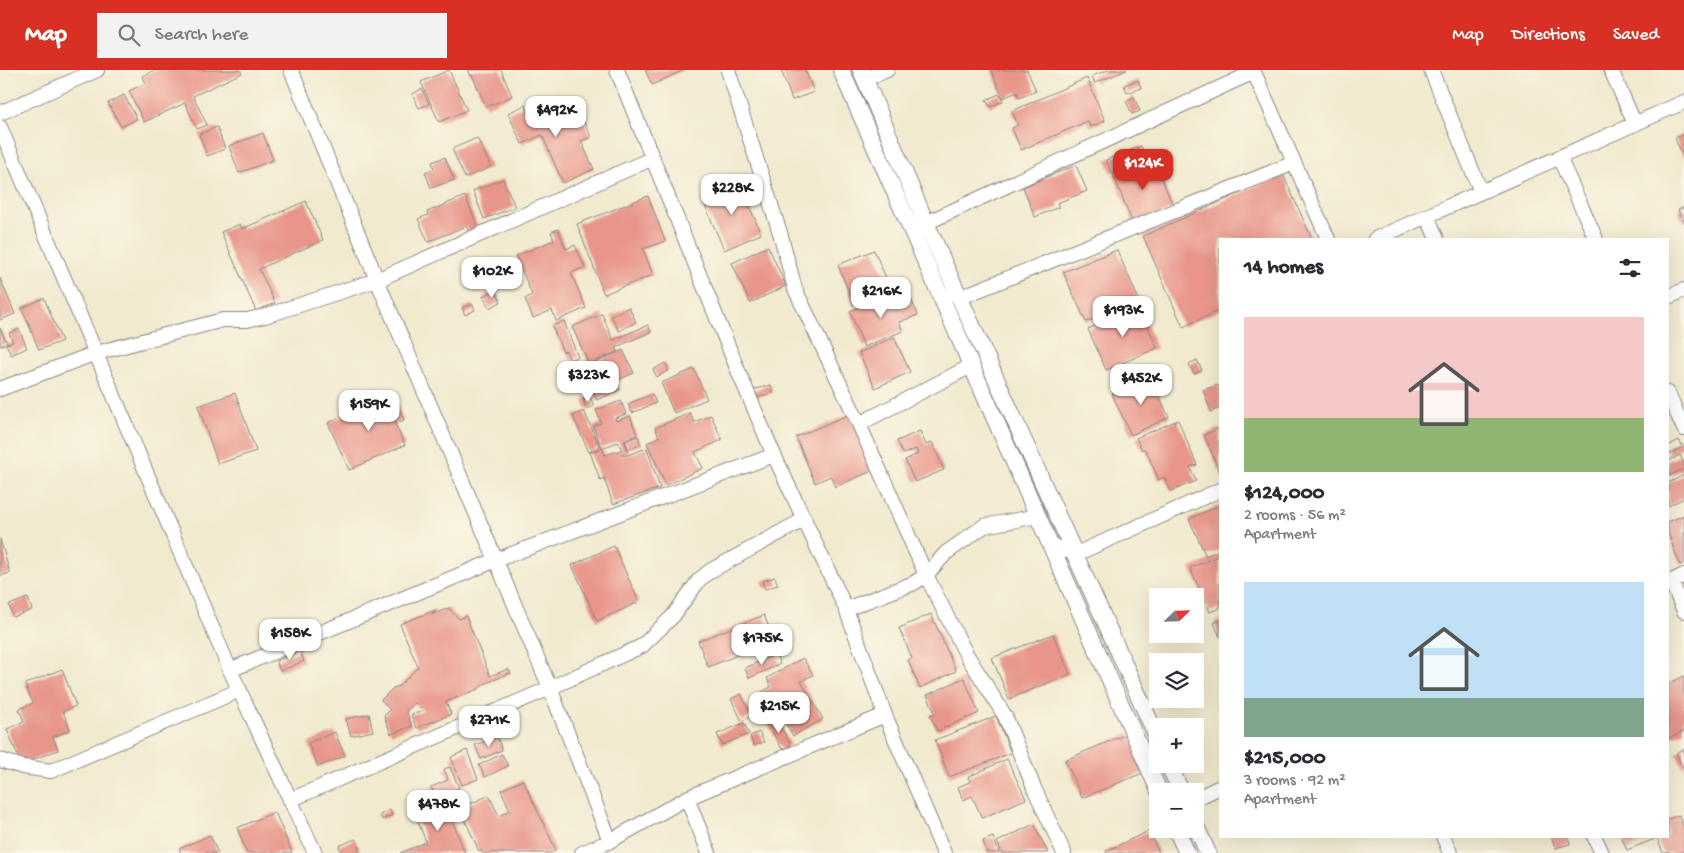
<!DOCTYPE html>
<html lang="en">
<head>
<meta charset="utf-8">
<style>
  body { margin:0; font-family:"Gochi Hand",sans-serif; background:#f2f2f3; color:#2b2b33; height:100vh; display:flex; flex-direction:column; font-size:19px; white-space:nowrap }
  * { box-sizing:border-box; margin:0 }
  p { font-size:16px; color:#7c7c81 }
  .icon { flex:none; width:28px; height:28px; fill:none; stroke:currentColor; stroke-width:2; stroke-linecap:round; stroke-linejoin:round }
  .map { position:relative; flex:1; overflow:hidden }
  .details { position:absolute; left:1219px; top:168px; width:450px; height:600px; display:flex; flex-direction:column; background:#fff; border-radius:0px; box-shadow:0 5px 20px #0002 }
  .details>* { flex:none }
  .needle { width:32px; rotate:67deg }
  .controls { position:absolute; left:1149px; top:518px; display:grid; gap:10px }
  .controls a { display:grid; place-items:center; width:55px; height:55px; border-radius:0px; background:#fff; box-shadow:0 5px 20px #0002; font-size:25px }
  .price { position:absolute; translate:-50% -42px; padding:0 11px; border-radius:10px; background:#fff; color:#222; font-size:16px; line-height:32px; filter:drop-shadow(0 1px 2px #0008) }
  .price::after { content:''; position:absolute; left:50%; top:30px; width:15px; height:11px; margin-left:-8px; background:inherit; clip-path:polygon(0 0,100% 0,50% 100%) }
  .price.active { background:#d93025; color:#fff }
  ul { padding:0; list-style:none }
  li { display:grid; align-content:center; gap:10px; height:265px; padding:0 25px }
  li span { display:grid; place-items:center; height:155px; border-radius:0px; color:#555 }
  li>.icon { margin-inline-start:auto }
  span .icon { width:90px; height:90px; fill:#fffc; stroke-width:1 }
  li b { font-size:21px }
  h2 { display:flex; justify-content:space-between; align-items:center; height:60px; padding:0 25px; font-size:21px }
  header { display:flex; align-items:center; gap:30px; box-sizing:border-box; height:70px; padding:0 25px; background:#d93025; color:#fff }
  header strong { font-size:24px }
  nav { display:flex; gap:28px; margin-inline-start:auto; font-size:18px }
  .search { width:350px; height:45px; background:#f2f2f3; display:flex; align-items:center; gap:12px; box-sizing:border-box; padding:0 18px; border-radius:0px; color:#7c7c81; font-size:19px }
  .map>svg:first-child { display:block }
</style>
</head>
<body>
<header>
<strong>Map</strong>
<div class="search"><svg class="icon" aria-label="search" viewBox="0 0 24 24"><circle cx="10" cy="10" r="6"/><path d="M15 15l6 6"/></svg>Search here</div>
<nav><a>Map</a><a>Directions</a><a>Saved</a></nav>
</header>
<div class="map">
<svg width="1684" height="783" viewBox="0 0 1684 783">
  <rect width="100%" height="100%" fill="#fcf5e5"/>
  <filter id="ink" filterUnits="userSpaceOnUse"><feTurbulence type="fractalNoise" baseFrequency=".02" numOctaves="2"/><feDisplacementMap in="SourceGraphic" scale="10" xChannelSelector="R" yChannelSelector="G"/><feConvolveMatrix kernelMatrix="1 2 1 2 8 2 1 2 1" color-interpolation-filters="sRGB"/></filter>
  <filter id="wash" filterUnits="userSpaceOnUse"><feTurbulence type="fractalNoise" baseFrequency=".0096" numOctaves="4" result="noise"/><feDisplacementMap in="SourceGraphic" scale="20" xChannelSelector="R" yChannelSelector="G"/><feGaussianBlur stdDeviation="1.12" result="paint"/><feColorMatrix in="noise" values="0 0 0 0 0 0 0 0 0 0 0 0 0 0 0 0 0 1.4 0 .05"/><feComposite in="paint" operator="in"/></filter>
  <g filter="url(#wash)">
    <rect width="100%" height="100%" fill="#f1eacf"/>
    <g id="blocks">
      <path fill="#e8968a" d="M155,0h85l2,3 -49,23 14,29 -10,4 -12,-26 -41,19 -15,-31 17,-8 -4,-7z
        M449,0l18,40 -28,12 -18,-40z
        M468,0h33l11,26 -26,11 -14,-32 -1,1z
        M645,0h39l-32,15z
        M781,0h24l9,22 -22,8z
        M991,0h36l9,21 -17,7 -2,-6 -14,6z
        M1108,0h19l-32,13 -3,-7z
        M1087,8l18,43 -15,6 -2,-6 -67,29 -9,-22 6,-3 -6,-14z
        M1138,10l3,8 -14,5 -3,-8z
        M422,19l7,15 -10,4 -7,-14z
        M999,24l4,7 -13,6 -4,-7z
        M124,25l13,24 -16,8 -13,-24z
        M1134,27l6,14 -8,3 -6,-13z
        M555,34l4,10 12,-6 8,17 5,-3 7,15 -10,4 13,28 -31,14 -21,-48 -20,9 -14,-31 17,-8 5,11z
        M217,57l8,22 -18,7 -8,-22z
        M263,63l10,27 -34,13 -10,-27z
        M1684,64v25l-9,-21z
        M477,68l14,29 -26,11 -13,-29z
        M1141,76l5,13 -35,14 -5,-13z
        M445,87l9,23 -23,8 -6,-16 9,-3 -2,-7z
        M1153,88l21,50 -41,16 -20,-50z
        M1076,95l11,26 -30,12 2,4 -24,10 -12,-30z
        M1283,104l29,65h-92v71l-37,17 -40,-91z
        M503,109l12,28 -31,12 -11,-28z
        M740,113l21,51 -37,16 -22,-52z
        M465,126l14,33 -10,4 -3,-7 -38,16 -10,-23 10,-4 -1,-3z
        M648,126l17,45 -22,8 10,26 -49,19 -27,-70z
        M306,131l17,39 -64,29 16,34 -19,8 -35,-79 19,-8 2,5z
        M1684,137v17l-6,-14z
        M558,159l8,20 9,-4 10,22 -14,6 15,35 -30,13 -4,-11 -19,8 -8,-19 7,-4 -16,-39 38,-16 -3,-8z
        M768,176l18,40 -36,17 -18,-40z
        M874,180l17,40 -37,15 -16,-40z
        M1117,180l22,50 -53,22 -23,-50z
        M0,208l15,36 -15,6z
        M496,220l5,12 -12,6 -6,-12z
        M889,225l5,11 17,-7 7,16 -19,7 4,9 -39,16 -14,-36z
        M44,228l18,43 -23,9 -17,-42z
        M472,234l3,6 -10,5 -3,-7z
        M1139,236l18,42 -51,22 -18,-41z
        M629,237l7,15 -17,9 -8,-15z
        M602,244l11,26 35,-15 3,7 -35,15 2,4 -29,13 -17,-37z
        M564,251l14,36 -8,3 -4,-9 -3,1 -11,-26z
        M0,258l7,15 -7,3z
        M19,259l8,19 -16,7 -5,-11 7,-2 -4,-9z
        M894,267l16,35 -35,16 -16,-35z
        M623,280l11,23 -18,8 4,9 -23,10 -15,-31z
        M1197,290l5,10 -8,4 -5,-10z
        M665,293l4,7 -12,7 -4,-7z
        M579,295l6,12 -9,4 -6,-12z
        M694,299l13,30 -33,14 -13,-30z
        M1150,306l19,41 -38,18 -19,-41z
        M771,315l2,8 -18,5 -2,-8z
        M1218,315l2,5v18l-9,4 -8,-22z
        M235,323l21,58 -38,13 -20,-58z
        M392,324l12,26 -9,4 10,21 -56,25 -21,-47z
        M652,324l4,9 -24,10 -4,-9z
        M590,326l4,10 -8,3 -3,-10z
        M621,331l5,13 -11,4 1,3 14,-5 7,19 -13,5 4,12 -5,2 1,2 23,-8 13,40 -47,16 -9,-26 -4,2 -10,-28 12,-4 3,7 17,-5 -4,-8 -16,6 -9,-22 8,-3 -5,-13z
        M584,341l16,36 -11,5 -16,-36z
        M690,343l4,9 17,-7 11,25 -27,12 8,16 -37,17 -19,-42 12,-6 -4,-9z
        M850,344l24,56 -39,17 -4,-11 -16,7 -19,-46z
        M1178,350l19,45 -7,2 6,14 -25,10 -7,-14 -5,3 -14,-31 -3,1 -6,-12z
        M1220,358v45l-16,-38z
        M920,361l6,14 6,-3 12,28 -29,12 -10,-22 13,-6 -2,-5 -13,5 -6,-13z
        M638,366l3,9 -13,4 -3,-8z
        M1679,370l4,7 -15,8v-9z
        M1680,385l4,9v5l-16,7v-15z
        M1684,405v23l-16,8v-23z
        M1220,435v45l-14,6 -17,-37z
        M1684,445v48l-4,2 -12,-32v-11z
        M0,469l10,34 -10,3z
        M614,476l25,56 -42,19 -25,-56z
        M1220,485v53l-10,4 -20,-44z
        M775,507l3,8 -13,4 -3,-8z
        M28,528l4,12 -19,7 -4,-12z
        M449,538l10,11 7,-3 24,60 18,-7 3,4 -27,11 -6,5 -32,13 5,12 -34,14 -6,-13 12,-4 -8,-8 -9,8 6,15 -21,8 -7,-18 6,-6 -9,-10 12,-12 6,-2 19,-19 -18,-43 38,-15 -7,6z
        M931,544l25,57 -36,17 -12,-28 4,-2 -13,-30z
        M764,545l10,25 -66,27 -10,-26z
        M1220,550v17l-6,-14z
        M1053,564l17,40 -61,25 -17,-41z
        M300,581l4,10 -24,10 -4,-10z
        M776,584l4,10 -31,14 -4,-10z
        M803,588l10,17 -12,6 22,38 -30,17 -24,-42 -7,3 -2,-4 11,-6 -4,-9z
        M62,599l14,37 -13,5 7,19 -17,7 5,13 -37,14 -14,-35 17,-7 -5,-13 14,-6 -8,-19z
        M1684,606v55l-16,8v-55z
        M964,608l15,35 -42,18 -7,-16 5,-2 -8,-18z
        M741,624l11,22 -10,5 -11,-22z
        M369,644l4,17 -22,5 -5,-17z
        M996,646l15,37 -62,24 -14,-37z
        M776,648l15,27 -9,4 -15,-26z
        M744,653l5,11 -27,11 -5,-11z
        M335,662l10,24 -27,11 -10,-24z
        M759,662l5,10 -10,4 -4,-10z
        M1129,663l16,39 -63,26 -17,-38z
        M497,667l5,13 -21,9 -6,-14z
        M1684,679v21l-8,-17z
        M467,680l11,29 -16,6 -11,-28z
        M502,684l6,12 -23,11 -6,-12z
        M1007,689l19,40 -44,19 -10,-22 -9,4 -5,-13 12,-5 -2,-5z
        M450,697l9,21 -23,10 -5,-11 17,-7 -4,-11z
        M523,710l33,70 -5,3h-69l-1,-3 -2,1 -19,-42 29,-14 10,21 11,-6 -9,-20z
        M445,732l20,51h-65l26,-11 -11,-28z
        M390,740l2,5 -10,5 -2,-5z
        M275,742l17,41h-45l-10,-25z
        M1679,745l5,13v24l-21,1 -6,-15 -30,12 -5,-12 4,-2h42v-17z
        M1034,754l14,29h-46l-5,-11z
        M1149,761l10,22h-53v-2z
        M210,765l8,18h-37l-2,-4z
        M1551,766h17l2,8 -15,4z
        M993,767l6,16h-12l-4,-12z
        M355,769l5,11 -5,3h-13l-3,-7z"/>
    </g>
  </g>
  <g filter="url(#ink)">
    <use href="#blocks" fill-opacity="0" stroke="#8a8685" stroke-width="1"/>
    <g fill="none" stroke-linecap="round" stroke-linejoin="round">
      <defs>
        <path id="minor" d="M291,0l86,210 173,408 60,153
          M617,0l122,303 35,82 72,154 39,106 59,138
          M728,0l53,166 14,53 64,135 67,151 39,77 40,64 29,72 30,65
          M1253,0l75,169
          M1431,0l50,122
          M1611,0l24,54
          M865,9l22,-9
          M0,43l97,-43
          M0,57l230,543 85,183
          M1559,87l37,82
          M1427,146l10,23
          M926,153l328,-151
          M1375,169l309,-137
          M950,223l11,4 333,-134
          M1668,227l16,-7
          M0,319l96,-36 127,-33h24l18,-4 112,-36 276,-122
          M1668,323l16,36
          M859,354l112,-58
          M1050,475l26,9 144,-64
          M1671,511l13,30
          M1668,513l16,-8
          M846,539l68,-26 12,-8 20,-22 38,-27 54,-10
          M230,600l266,-110 278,-105
          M0,690l23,7 28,4 189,-81
          M687,728l22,55
          M1195,729l25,-12
          M290,730l260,-112 92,-42 31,-30 26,-36 11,-9 95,-52
          M1443,766l7,17
          M1594,766l8,17
          M582,783l28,-12 77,-43 198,-83"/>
        <path id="tertiary" d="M841,0l318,721
          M861,0l65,153 232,516
          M1168,694l13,27
          M1195,754l13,29
          M1176,759l11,24"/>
      </defs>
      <use href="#minor" stroke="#8a8685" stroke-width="16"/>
      <use href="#tertiary" stroke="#8a8685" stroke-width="18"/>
      <use href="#minor" stroke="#fff" stroke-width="14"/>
      <use href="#tertiary" stroke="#fff" stroke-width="16"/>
    </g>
  </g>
</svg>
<div class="controls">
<a><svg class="needle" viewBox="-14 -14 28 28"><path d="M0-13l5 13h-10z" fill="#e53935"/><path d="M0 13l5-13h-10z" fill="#7c7c81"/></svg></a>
<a><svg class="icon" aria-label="layers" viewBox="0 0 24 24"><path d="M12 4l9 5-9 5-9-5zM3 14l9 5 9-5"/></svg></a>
<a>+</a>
<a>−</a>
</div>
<b class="price" style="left:556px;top:68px">$492K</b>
<b class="price active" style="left:1143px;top:121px">$124K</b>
<b class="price" style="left:732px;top:146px">$228K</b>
<b class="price" style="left:492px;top:229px">$102K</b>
<b class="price" style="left:881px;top:249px">$216K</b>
<b class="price" style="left:1123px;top:268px">$193K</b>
<b class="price" style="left:588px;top:333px">$323K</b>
<b class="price" style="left:1141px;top:336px">$452K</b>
<b class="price" style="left:369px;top:362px">$159K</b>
<b class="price" style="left:290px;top:591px">$158K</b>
<b class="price" style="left:762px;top:596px">$175K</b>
<b class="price" style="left:779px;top:664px">$215K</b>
<b class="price" style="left:489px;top:678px">$271K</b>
<b class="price" style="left:438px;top:762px">$478K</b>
<section class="details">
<h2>14 homes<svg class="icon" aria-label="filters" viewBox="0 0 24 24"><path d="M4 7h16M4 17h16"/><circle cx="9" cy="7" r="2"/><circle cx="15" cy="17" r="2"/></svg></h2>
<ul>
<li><span style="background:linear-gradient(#f6c9c9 65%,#8fb573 0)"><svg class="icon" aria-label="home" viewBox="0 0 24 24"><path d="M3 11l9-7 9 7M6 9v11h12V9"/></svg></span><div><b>$124,000</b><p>2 rooms · 56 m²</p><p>Apartment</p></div></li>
<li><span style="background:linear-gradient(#bfe0f5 75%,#7fa58c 0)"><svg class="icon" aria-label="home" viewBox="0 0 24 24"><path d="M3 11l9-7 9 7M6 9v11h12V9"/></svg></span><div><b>$215,000</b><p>3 rooms · 92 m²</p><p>Apartment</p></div></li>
</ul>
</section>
</div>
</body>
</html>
